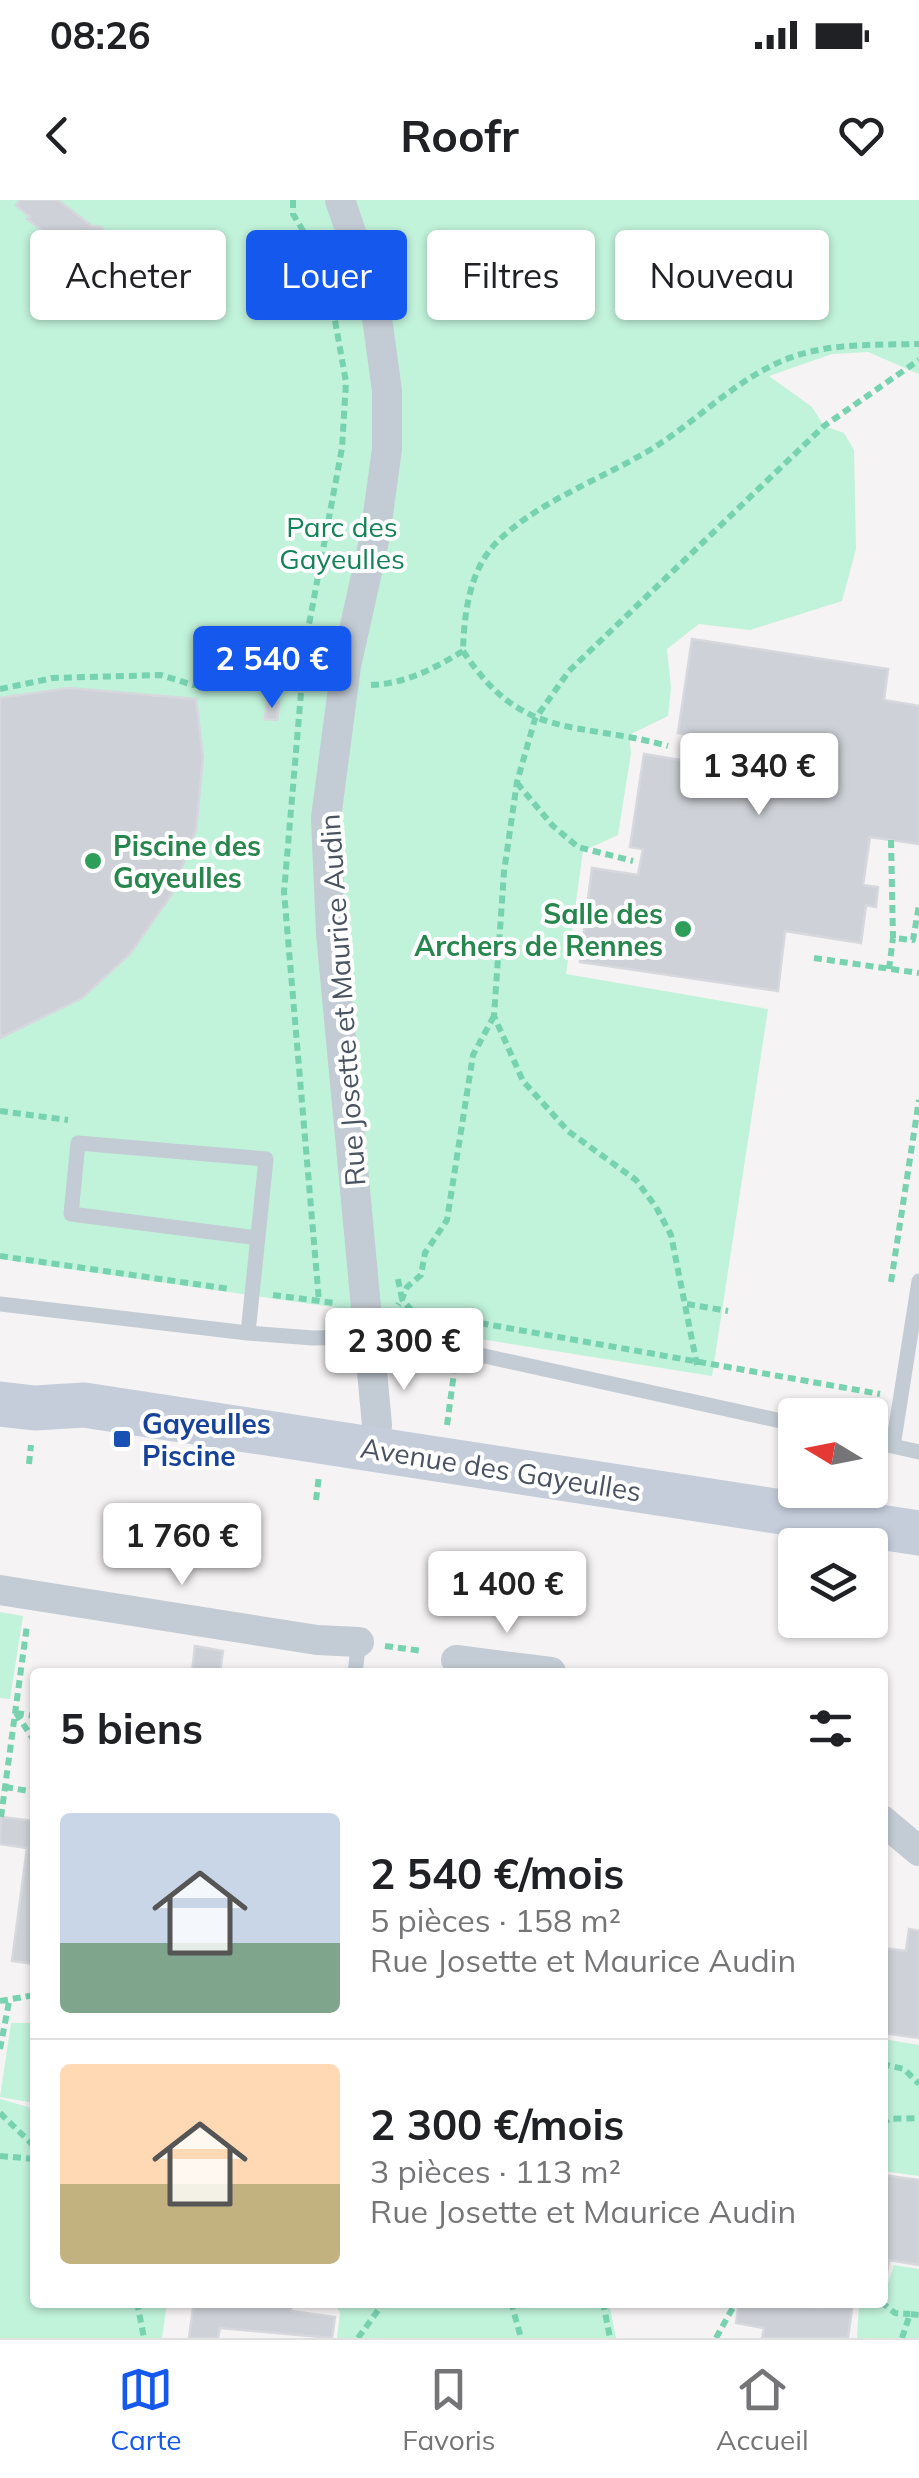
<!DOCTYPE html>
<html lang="fr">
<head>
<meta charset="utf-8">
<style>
  body { margin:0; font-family:Mulish,sans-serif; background:#f6f6f6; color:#202124; height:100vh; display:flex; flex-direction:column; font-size:38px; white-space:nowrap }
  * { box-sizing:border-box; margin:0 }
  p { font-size:32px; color:#757577 }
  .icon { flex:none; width:55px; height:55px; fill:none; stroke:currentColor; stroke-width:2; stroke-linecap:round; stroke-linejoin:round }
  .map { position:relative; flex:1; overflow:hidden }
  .details { position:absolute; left:30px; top:1468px; width:858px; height:640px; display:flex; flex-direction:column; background:#fff; border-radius:10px; box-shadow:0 2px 8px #0004 }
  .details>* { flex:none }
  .banner { position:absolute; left:30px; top:30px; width:860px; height:90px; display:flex; gap:20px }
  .needle { width:65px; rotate:280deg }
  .fabs { position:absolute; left:778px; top:1198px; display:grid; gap:20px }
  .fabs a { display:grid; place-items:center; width:110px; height:110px; border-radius:10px; background:#fff; box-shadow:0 2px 8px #0004; font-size:50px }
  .price { position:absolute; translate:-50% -85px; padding:0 22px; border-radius:10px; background:#fff; color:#222; font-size:32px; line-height:65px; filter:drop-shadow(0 2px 5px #0008) }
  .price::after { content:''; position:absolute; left:50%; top:60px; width:30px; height:22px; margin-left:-15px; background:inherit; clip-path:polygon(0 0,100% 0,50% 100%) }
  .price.active { background:#1458ed; color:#fff }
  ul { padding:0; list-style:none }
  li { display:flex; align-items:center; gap:30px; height:250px; padding:0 30px }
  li+li { border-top:2px solid #e0e0e0 }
  li span { display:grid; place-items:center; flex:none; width:280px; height:200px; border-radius:10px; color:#555 }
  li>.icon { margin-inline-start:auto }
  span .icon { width:120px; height:120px; fill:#fffc; stroke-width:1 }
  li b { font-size:42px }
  h2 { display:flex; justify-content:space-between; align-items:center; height:120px; padding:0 30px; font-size:42px }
  .pill { padding:0 35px; border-radius:10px; background:#fff; box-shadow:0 2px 8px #0004; font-size:35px; line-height:90px }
  .pill.active { background:#1458ed; color:#fff }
  .status { display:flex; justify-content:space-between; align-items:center; height:70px; padding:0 50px; background:#fff; direction:ltr }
  .status svg { height:28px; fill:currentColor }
  header { display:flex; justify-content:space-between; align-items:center; height:130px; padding:0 30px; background:#fff; font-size:45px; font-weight:700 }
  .tab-bar { display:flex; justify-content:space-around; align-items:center; height:140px; border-top:2px solid #e0e0e0; background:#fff; font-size:28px; color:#757577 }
  .tab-bar a { display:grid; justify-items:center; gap:5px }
  .tab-bar .active { color:#1458ed }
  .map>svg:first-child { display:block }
</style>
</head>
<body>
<div class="status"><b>08:26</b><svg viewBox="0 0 49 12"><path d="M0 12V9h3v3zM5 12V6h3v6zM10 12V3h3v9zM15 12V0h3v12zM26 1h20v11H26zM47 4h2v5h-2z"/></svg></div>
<header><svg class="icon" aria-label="back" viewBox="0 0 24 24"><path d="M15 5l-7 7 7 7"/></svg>Roofr<svg class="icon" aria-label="heart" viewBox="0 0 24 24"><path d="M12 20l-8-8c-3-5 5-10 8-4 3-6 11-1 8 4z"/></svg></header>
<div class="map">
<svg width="919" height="2138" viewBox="0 0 919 2138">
  <rect width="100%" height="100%" fill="#f5f3f3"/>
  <path fill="#c1f2da" d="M0,0h919v174l-51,-22 -36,2 -63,22 43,31 12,19 20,7 10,17 2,99 -14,52 -92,29 -51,-6 -32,25 4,39 -3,28 -39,19 2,18 -13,82 -35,16 -17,123 202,35 -56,367 -270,-43 -14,-12 -428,-62z
    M0,1412l23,4 -13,83 -10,-1z
    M11,1823h24v80l-35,-6z
    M883,1839l36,6v131l-36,-5z
    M0,1899l35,10v193l132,1 -5,35h-162z
    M894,2065l25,4v69h-62l2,-35 23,-1z
    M334,2103h275l7,35h-279l3,-25z"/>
  <path fill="#ced1d7" stroke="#d6d8de" stroke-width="2.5" d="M20,0h38l34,26 9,1 11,13 -2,14 -10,9 -19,-3 -54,-41 3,-2 -14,-12z
    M692,439l196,30 -4,31 35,6v138l-49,-7 -7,48 15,2 -2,20 -10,-2 -5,38 -76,-12 -7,60 -198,-29 12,-94 46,7 5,-26 -13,-2 14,-93 43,7 4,-26 -13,-2z
    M69,488l127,11 7,58 -7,73 -24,64 -42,60 -48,44 -82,40v-340z
    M267,501l12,1 -2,18 -12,-1z
    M195,1446l28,5 -3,21h-28z
    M1,1617l34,4v143l-23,-3 15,-113 -27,-4z
    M909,1729l10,2v107l-37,-5v-85l24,3z
    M882,1975l37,5v85l-30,-5 -5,28z
    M194,2102h98l-1,9 44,6 -3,21 -112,-10 -2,10h-29z
    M739,2102l85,6 1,-6h28l-5,36h-86l2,-10 -28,-5z"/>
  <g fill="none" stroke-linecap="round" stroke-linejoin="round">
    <path stroke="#77d2b0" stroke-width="6" stroke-dasharray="8 5" stroke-linecap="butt" d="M293,0v14l22,37 14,36 17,95 -4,66 -37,198 -21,246 35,409
      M463,451c60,91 111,69 205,95
      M371,485c34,-1 64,-17 92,-34 1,-36 6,-79 32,-107 43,-44 111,-66 163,-99 46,-30 86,-73 140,-90 39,-12 81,-10 121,-11
      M0,489l53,-11 108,-3 32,10 111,-3
      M517,583l36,43 25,21 55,14
      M891,640l2,98 20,2 6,-35
      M814,758l105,15
      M889,769l4,-31
      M494,816l-21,39 -26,165 -22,33 -4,22 -14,12 -5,12 10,12 468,83
      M0,911l68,9
      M0,1056l230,33
      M398,1079l4,20 -4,6
      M891,1082l28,-182
      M273,1095l62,8
      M687,1104l41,7
      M697,1165l-26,-130 -15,-28 -20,-27 -68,-49 -45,-50 -29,-65 10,-144 13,-90 18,-63 34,-48 255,-245 95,-66
      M447,1225l7,-52
      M29,1264l2,-19
      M316,1300l3,-24
      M385,1446l38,5
      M16,1513l19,29
      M16,1513l19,3
      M5,1587l30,5
      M1,1617l26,-192
      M0,1801l35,-6
      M0,1849l9,-47
      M882,1864l22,5 15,15
      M0,1913l35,34
      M882,1924l7,-5 30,-1
      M0,1956l35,3
      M137,2102l7,36
      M511,2102l10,36
      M603,2102l7,36
      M881,2102l14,11 15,1
      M358,2138l26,-36
      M716,2138l20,-36
      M902,2138l8,-24 9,1"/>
    <path stroke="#c3cbd4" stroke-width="15" d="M0,1104l248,29 65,5 80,-2 402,88
      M248,1133l18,-174 -188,-16 -7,71 187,24
      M870,1241l49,11
      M893,1246l26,-165
      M355,1472l4,-30"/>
    <path stroke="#c3cbd4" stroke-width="30" d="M340,0l35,103 12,88v58l-12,87 -29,130 -20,152 5,115 46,492 -3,25
      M0,1390l317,50 42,2
      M456,1460l95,12
      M882,1620l37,31"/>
    <path stroke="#c5cddb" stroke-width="45" d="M0,1204l35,4 49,-3 835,128"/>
  </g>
  <g fill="#2e9e5b" stroke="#fff" stroke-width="4">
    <circle cx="93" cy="661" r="10"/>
    <circle cx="683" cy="729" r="10"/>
  </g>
  <rect fill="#1a4fb4" stroke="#fff" stroke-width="4" x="112" y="1229" width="20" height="20" rx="5"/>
  <g text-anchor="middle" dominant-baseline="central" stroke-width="8" stroke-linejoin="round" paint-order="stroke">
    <g font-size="28" fill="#148258" stroke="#fff">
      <text x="342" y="326">Parc des<tspan x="342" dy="32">Gayeulles</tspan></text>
    </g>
    <g font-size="28" font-weight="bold" fill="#27864d" stroke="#fff" text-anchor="start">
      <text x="113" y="645">Piscine des<tspan x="113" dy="32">Gayeulles</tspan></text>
      <text x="663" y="713" text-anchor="end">Salle des<tspan x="663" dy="32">Archers de Rennes</tspan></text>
    </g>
    <g font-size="28" fill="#495361" stroke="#fff">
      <text transform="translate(342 800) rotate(-94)">Rue Josette et Maurice Audin</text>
      <text transform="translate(501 1269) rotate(9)">Avenue des Gayeulles</text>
    </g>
    <g font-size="28" font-weight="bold" fill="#164399" stroke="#fff" text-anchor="start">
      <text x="142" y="1223">Gayeulles<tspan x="142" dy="32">Piscine</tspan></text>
    </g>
  </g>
</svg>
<div class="fabs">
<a><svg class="needle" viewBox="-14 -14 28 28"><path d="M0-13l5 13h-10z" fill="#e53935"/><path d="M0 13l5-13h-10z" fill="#757577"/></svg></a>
<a><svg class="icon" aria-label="layers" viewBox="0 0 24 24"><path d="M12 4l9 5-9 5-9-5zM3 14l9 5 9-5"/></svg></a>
</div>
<b class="price active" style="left:272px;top:511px">2 540 €</b>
<b class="price" style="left:759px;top:618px">1 340 €</b>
<b class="price" style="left:404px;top:1193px">2 300 €</b>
<b class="price" style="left:182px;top:1388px">1 760 €</b>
<b class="price" style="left:507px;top:1436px">1 400 €</b>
<div class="banner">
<a class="pill">Acheter</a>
<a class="pill active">Louer</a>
<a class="pill">Filtres</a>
<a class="pill">Nouveau</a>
</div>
<section class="details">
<h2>5 biens<svg class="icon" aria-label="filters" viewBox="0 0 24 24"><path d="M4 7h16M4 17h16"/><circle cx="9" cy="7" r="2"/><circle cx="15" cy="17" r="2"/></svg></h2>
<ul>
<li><span style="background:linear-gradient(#c9d6e8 65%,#7fa58c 0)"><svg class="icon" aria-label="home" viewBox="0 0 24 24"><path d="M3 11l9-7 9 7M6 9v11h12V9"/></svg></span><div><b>2 540 €/mois</b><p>5 pièces · 158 m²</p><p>Rue Josette et Maurice Audin</p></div></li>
<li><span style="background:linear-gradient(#ffd9b3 60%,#c2b280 0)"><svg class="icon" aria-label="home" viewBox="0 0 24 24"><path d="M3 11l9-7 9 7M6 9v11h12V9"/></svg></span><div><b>2 300 €/mois</b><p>3 pièces · 113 m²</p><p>Rue Josette et Maurice Audin</p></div></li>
</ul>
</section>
</div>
<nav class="tab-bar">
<a class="active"><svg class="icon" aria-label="map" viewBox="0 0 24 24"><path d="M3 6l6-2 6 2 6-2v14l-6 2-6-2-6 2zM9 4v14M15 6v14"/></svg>Carte</a>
<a><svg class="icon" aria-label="saved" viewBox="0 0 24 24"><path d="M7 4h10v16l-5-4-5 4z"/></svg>Favoris</a>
<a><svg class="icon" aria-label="home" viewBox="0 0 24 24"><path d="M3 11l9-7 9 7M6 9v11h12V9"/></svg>Accueil</a>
</nav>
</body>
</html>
